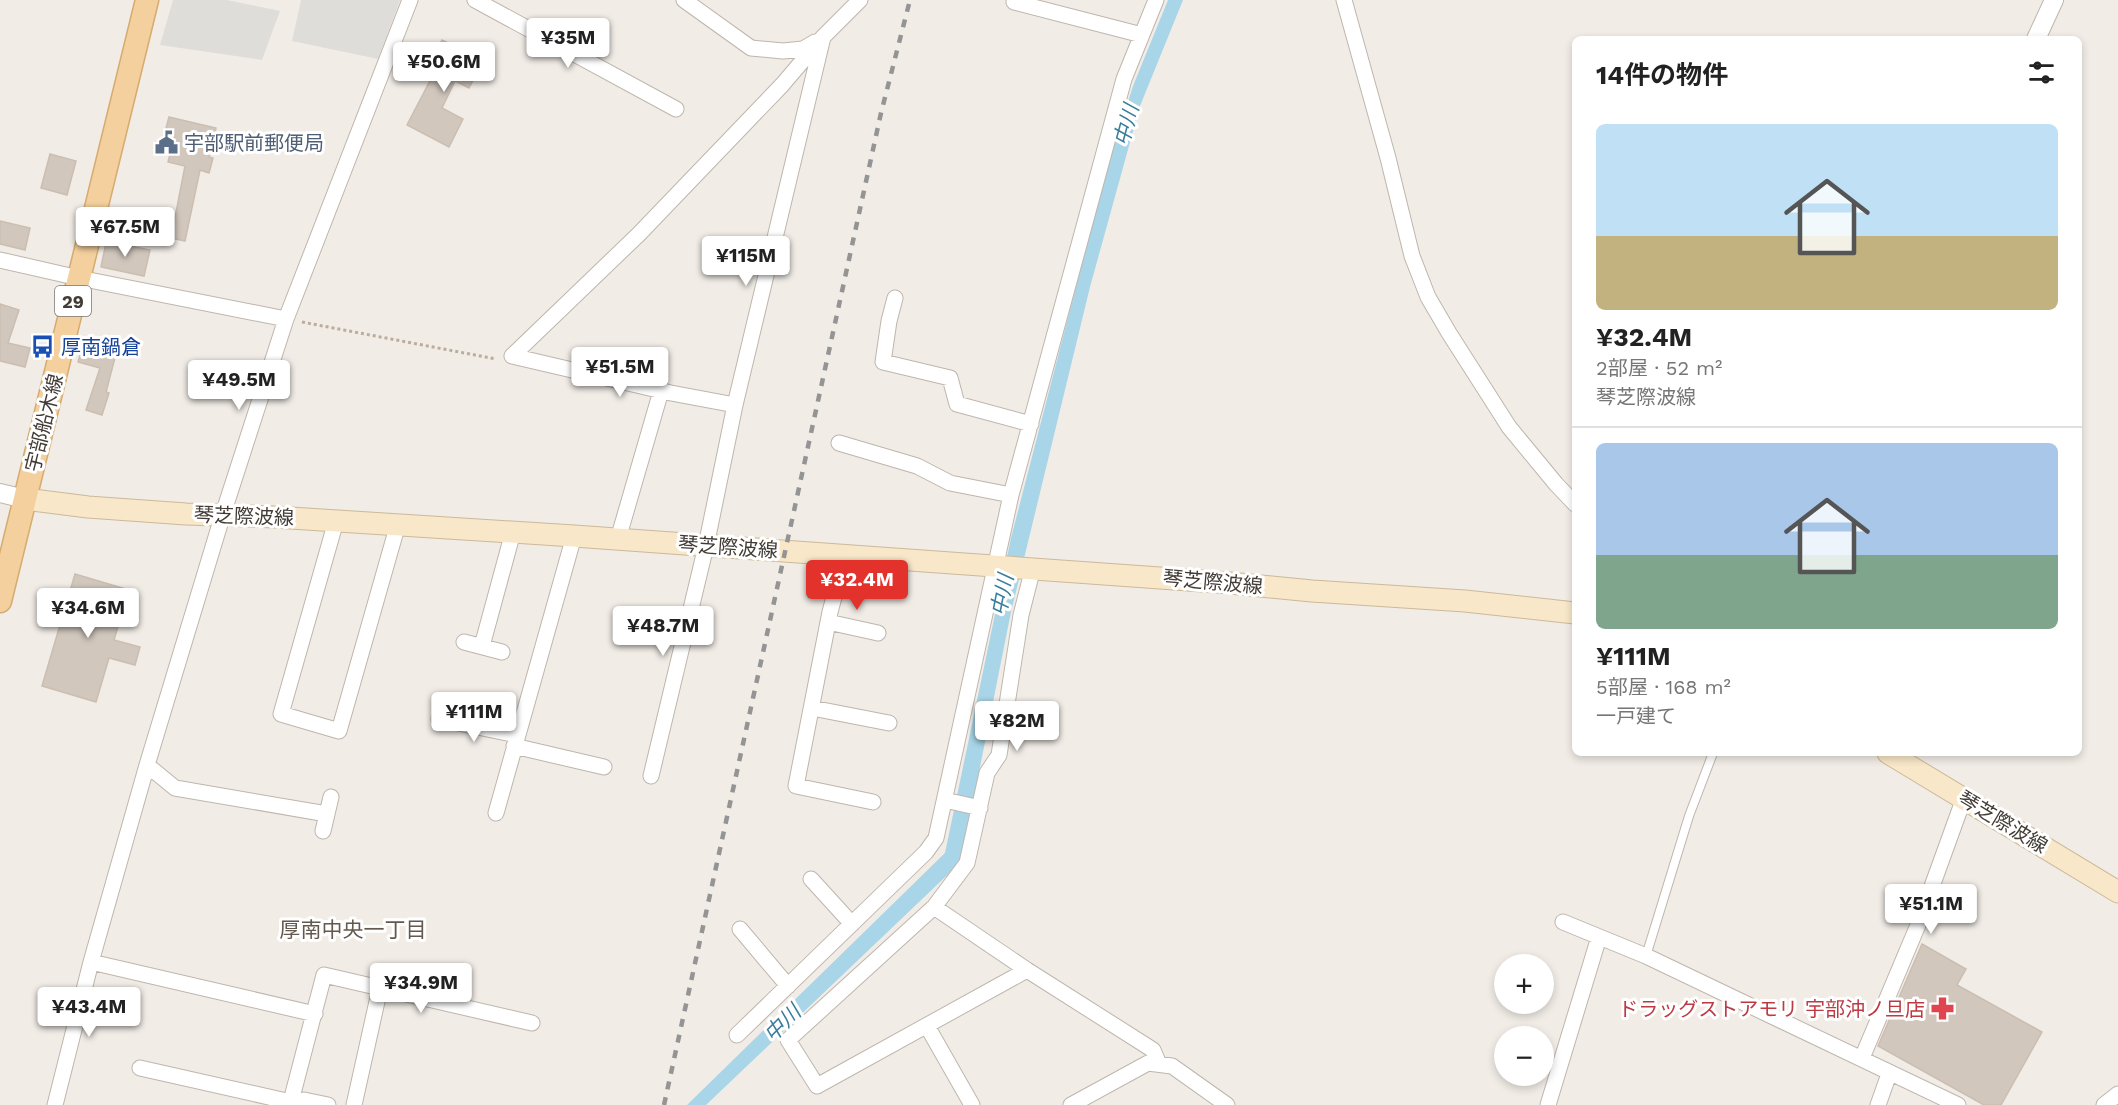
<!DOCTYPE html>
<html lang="ja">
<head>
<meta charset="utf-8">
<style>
  body { margin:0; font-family:"Work Sans","Noto Sans JP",sans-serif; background:#f6f6f6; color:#222; height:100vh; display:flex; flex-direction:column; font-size:22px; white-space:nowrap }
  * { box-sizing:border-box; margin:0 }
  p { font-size:20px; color:#767676 }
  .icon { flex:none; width:33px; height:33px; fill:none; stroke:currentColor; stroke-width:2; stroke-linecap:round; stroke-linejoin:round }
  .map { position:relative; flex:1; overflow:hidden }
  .side { position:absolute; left:1572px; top:36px; width:510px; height:720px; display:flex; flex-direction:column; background:#fff; border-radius:9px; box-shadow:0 3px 9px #0003 }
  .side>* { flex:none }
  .controls { position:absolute; left:1494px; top:954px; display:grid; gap:12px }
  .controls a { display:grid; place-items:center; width:60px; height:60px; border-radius:50%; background:#fff; box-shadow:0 3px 9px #0003; font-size:30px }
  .price { position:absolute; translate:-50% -51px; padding:0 14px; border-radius:6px; background:#fff; color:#222; font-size:20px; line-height:39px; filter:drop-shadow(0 2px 3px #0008) }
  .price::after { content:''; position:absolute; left:50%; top:36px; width:18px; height:14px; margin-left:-9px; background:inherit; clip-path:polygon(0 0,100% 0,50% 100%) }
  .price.selected { background:#e2322b; color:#fff }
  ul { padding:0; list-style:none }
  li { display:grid; align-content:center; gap:12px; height:318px; padding:0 24px }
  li+li { border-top:2px solid #e0e0e0 }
  li span { display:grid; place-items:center; height:186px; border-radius:9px; color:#555 }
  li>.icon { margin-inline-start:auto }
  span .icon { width:108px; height:108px; fill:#fffc; stroke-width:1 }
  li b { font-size:26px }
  h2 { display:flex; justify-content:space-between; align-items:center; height:72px; padding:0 24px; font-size:26px }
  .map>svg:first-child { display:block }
</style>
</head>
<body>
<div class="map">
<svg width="2118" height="1105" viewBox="0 0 2118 1105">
  <rect width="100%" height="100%" fill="#f1ece6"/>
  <path fill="#dfddda" d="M173,0h54l53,11 -18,49 -102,-15z
    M301,0h99l-22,59 -86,-18z"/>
  <path fill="#a8d5e8" d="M1168,0h15l-43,106 -50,181 -79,325 -50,250 -255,243h-19l258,-252 66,-315 95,-367 27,-85z"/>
  <path fill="#d1c7bd" stroke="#cbbeb1" stroke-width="1.5" d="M442,40l41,21 -14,27 -14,-7 -13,27 21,11 -14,28 -42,-22 28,-54 -7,-3z
    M169,117l47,11 -7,29 4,1 -4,15 -9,-3 -15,71 -14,-3 14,-72 -17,-4 7,-27 -10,-3z
    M50,154l26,7 -9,34 -26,-7z
    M0,221l30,7 -5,22 -25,-6z
    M107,238l18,4v3l25,5 -6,26 -43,-9z
    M0,304l19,6 -11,33 22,5 -5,19 -25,-6z
    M82,348l23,6 1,-3 10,3 -10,38 3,1 -7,22 -16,-5 14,-42 -22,-6z
    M75,574l54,16 -15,50 26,7 -5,18 -26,-7 -13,44 -54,-16z
    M1922,944l44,25 -9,16 85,47 -41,73h-17l-106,-59z"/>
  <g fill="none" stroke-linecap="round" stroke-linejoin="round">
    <defs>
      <path id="service" d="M1646,956l43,-140 24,-63"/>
      <path id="minor" d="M475,0l201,109
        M684,0l67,48 32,3 20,-2 12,-7
        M1344,0l44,158 24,98 16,41 21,36 60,94 47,57 19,20
        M1014,2l128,33
        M0,260l79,18 207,41
        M895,298l-6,23 -6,41 67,16 7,26 74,20
        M512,356l127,-122 143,-149 41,-48 37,-37
        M512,356l159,37 64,12
        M839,443l78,23 33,17 61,12
        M336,521l-55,193 58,17 59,-207
        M618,539l43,-148
        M845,556l-15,56 -34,174 77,16
        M828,622l50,11
        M464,642l38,10
        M482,646l31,-114
        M812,708l77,15
        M439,719l78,16
        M514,746l90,21
        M147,765l28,23 152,26
        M651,776l55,-230 29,-141 88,-368
        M945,800l35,8
        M496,813l78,-277
        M323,831l8,-34
        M811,879l41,45
        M934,907l93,63 126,80 6,14
        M1563,922l83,34 312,149
        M740,929l48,57
        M91,962l224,52
        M1027,970l-210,116 -29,-46 146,-133 33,-44 20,-90 12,-18 22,-140 12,-47
        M927,1026l45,79
        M737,1035l189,-183 10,-14 75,-343 113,-416 32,-79
        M1862,1058l56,-133 46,-127
        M140,1068l151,34
        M55,1105l36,-143 56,-197 76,-251 63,-195 124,-319
        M290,1105l34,-130 208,48
        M302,1105l2,-5 24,5
        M354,1105l26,-117
        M1071,1105l77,-42 24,3 55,39
        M1548,1105l51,-168
        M1878,1105l11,-31
        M2104,1105l14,-11"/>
      <path id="tertiary" d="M2036,39l18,-39
        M0,493l25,6"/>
      <path id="secondary" d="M25,499l63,8 98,7 89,3 299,19 656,47 82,8 153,10 110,12
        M1888,753l230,139"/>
      <path id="primary" d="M0,601l147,-601"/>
    </defs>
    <use href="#service" stroke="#beb6ad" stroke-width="10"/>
    <use href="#minor" stroke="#beb6ad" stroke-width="17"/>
    <use href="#tertiary" stroke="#beb6ad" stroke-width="20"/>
    <use href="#secondary" stroke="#ccb99a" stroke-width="23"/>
    <use href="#primary" stroke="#d6ab6f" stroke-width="25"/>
    <path stroke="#bbad9c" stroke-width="3" stroke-dasharray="3 3" stroke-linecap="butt" d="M302,322l194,37"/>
    <use href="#service" stroke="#fff" stroke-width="8"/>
    <use href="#minor" stroke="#fff" stroke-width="15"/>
    <use href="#tertiary" stroke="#fff" stroke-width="18"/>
    <use href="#secondary" stroke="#f8e7c8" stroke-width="21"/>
    <use href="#primary" stroke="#f3d09d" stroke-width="22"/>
    <path stroke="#949494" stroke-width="4.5" stroke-dasharray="8 8" stroke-linecap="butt" d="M664,1105l217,-992 29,-113"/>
  </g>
  <defs>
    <symbol id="civic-bare" viewBox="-9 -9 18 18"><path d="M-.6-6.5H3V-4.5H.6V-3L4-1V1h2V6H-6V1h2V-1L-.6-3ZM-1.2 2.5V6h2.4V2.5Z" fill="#5c6f8a" stroke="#fff" stroke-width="2.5" paint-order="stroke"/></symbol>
    <symbol id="bus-bare" viewBox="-9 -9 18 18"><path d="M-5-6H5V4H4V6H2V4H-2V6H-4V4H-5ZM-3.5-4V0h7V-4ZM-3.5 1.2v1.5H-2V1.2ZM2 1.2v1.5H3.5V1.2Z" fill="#1a4fb4" stroke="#fff" stroke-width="2.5" paint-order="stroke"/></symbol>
    <symbol id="pharmacy-bare" viewBox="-9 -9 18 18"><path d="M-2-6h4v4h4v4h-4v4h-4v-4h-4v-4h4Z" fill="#e0444e" stroke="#fff" stroke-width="2.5" paint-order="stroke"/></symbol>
  </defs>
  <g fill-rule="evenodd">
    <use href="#civic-bare" x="150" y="126" width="33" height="33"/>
    <use href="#bus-bare" x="26" y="330" width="33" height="33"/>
    <use href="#pharmacy-bare" x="1926" y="992" width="33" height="33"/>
  </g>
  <g text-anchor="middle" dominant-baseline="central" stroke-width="6" stroke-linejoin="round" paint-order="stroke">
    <rect fill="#fff" stroke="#7b7672" stroke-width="1.5" x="55" y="286" width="36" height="30" rx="4.5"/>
    <g font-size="18" font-weight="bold" fill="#433c36">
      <text x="73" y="301">29</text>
    </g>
    <g font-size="20" fill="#4e5e75" stroke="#fff" text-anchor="start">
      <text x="184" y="143">宇部駅前郵便局</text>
    </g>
    <g font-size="20" fill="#164399" stroke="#fff" text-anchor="start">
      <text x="61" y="347">厚南鍋倉</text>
    </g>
    <g font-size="20" fill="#433c36" stroke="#fff">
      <text transform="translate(44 423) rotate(-76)">宇部船木線</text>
      <text transform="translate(244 516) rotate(2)">琴芝際波線</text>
      <text transform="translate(728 547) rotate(4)">琴芝際波線</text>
      <text transform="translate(1213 582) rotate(5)">琴芝際波線</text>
      <text transform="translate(2003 822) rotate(31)">琴芝際波線</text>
    </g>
    <g font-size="20" fill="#be3a42" stroke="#fff" text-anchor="end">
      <text x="1925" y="1009">ドラッグストアモリ 宇部沖ノ旦店</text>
    </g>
    <g font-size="21" font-style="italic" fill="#397d9c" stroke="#fff">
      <text transform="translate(1126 125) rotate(-75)">中川</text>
      <text transform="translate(1002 595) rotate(-79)">中川</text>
      <text transform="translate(782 1023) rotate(-45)">中川</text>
    </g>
    <g font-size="21" fill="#64594e" stroke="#fff">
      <text x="353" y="929">厚南中央一丁目</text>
    </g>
  </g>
</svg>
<div class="controls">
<a>+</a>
<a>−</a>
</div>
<b class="price" style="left:568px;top:69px">¥35M</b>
<b class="price" style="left:444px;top:93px">¥50.6M</b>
<b class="price" style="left:125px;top:258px">¥67.5M</b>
<b class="price" style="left:746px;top:287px">¥115M</b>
<b class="price" style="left:620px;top:398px">¥51.5M</b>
<b class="price" style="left:239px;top:411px">¥49.5M</b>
<b class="price selected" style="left:857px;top:611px">¥32.4M</b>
<b class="price" style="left:88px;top:639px">¥34.6M</b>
<b class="price" style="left:663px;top:657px">¥48.7M</b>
<b class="price" style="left:474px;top:743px">¥111M</b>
<b class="price" style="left:1017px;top:752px">¥82M</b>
<b class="price" style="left:1931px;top:935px">¥51.1M</b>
<b class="price" style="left:421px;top:1014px">¥34.9M</b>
<b class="price" style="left:89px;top:1038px">¥43.4M</b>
<section class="side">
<h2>14件の物件<svg class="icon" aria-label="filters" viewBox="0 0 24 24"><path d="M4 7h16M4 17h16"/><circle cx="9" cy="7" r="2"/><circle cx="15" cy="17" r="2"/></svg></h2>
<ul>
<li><span style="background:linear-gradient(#bfe0f5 60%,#c2b280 0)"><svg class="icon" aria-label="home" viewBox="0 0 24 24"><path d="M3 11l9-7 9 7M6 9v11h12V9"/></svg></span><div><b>¥32.4M</b><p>2部屋 · 52 m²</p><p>琴芝際波線</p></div></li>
<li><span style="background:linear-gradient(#a9c7e8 60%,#7fa58c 0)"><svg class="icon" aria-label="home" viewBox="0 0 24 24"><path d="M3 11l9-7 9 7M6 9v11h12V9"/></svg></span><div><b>¥111M</b><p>5部屋 · 168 m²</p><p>一戸建て</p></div></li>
</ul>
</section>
</div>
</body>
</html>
